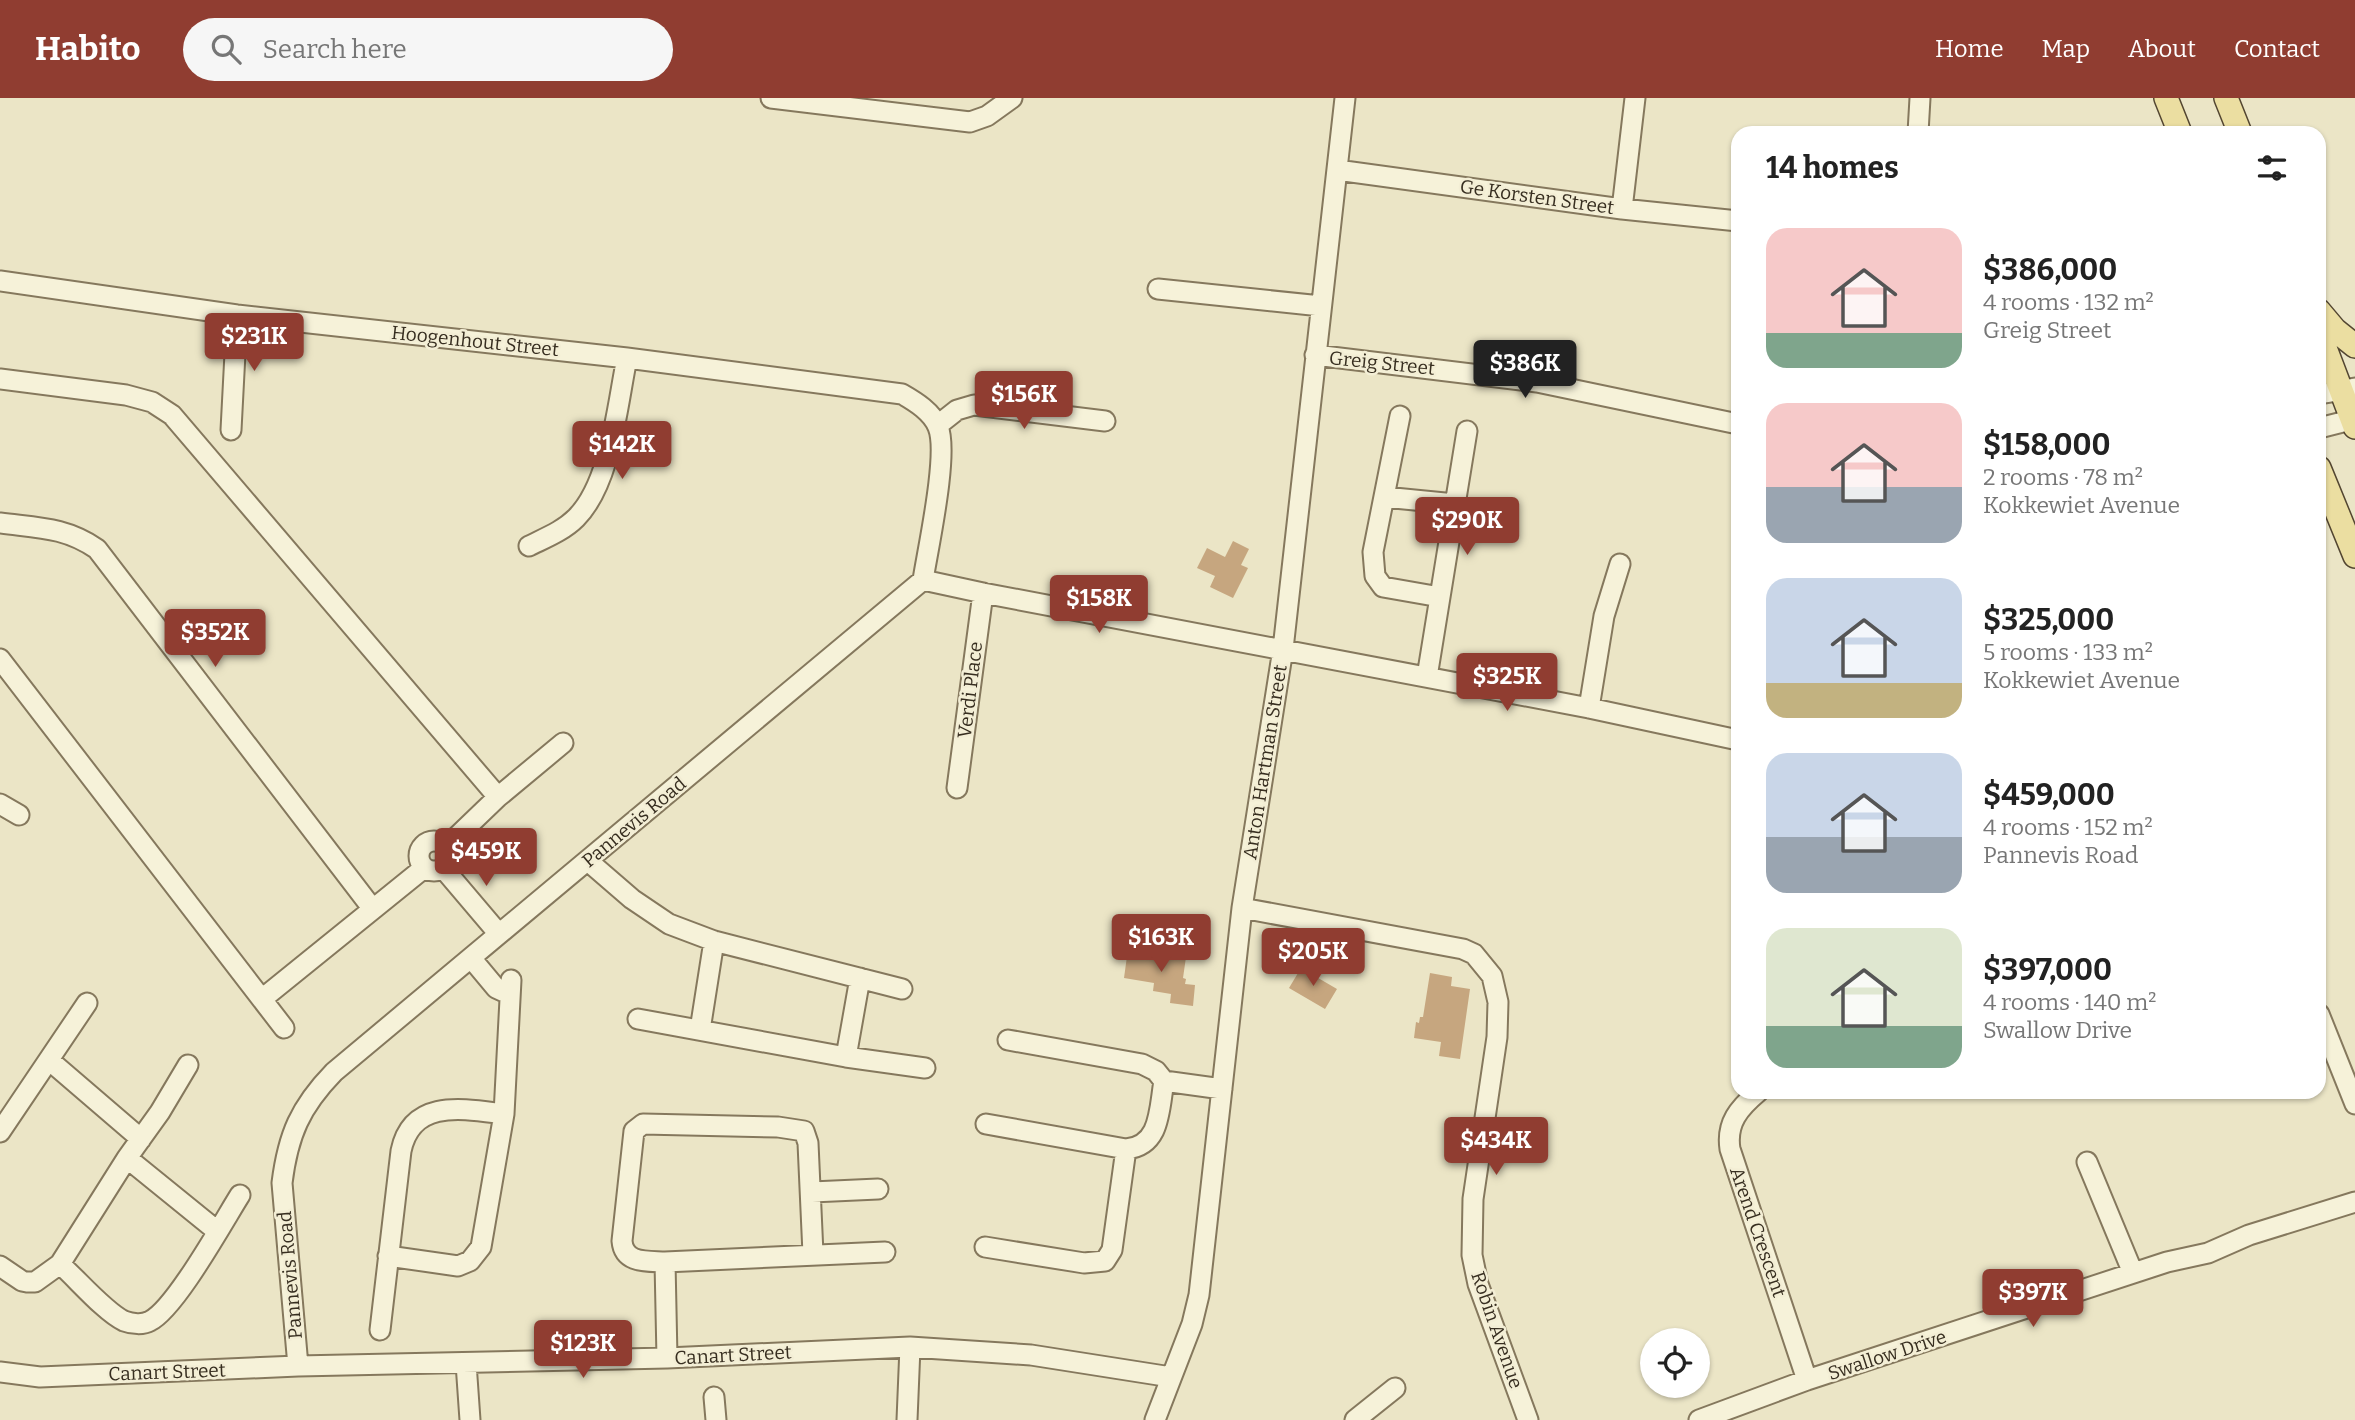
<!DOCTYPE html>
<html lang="en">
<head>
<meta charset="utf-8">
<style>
  body { margin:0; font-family:Bitter,serif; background:#f6f6f6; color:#222; height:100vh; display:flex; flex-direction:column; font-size:26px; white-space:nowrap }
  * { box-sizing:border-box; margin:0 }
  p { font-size:23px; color:#767676 }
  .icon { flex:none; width:38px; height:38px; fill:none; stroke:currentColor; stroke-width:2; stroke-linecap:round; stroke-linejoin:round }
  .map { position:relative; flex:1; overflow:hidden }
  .details { position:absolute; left:1731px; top:28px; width:595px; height:973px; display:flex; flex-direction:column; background:#fff; border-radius:21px; box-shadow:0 2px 5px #0004 }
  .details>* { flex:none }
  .tools { position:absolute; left:1640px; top:1230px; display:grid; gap:14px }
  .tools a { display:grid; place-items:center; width:70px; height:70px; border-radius:50%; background:#fff; box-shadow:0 2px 5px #0004; font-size:35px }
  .price { position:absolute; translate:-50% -60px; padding:0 16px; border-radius:7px; background:#903d31; color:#fff; font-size:23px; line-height:46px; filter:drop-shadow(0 2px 4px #0008) }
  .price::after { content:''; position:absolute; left:50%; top:42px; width:21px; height:16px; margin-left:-10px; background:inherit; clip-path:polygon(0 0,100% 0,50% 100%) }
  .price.active { background:#222; color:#fff }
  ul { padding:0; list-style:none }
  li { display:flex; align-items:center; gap:21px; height:175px; padding:0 35px }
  li span { display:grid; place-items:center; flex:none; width:196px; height:140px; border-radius:21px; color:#555 }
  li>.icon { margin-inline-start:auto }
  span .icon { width:84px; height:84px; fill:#fffc; stroke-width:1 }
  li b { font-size:30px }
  h2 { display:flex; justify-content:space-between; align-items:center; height:84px; padding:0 35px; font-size:30px }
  header { display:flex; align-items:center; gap:42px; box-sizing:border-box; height:98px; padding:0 35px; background:#903d31; color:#fff }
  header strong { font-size:33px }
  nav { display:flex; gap:38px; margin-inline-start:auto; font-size:24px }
  .search { width:490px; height:63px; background:#f6f6f6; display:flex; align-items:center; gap:18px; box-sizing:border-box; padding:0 24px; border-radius:38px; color:#767676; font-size:26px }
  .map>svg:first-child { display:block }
</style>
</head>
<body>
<header>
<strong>Habito</strong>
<div class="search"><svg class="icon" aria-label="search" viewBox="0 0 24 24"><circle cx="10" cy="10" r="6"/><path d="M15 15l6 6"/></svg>Search here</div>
<nav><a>Home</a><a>Map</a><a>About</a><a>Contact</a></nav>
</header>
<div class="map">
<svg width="2355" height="1322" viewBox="0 0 2355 1322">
  <rect width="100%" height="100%" fill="#ebe5c6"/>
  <path fill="#c6a67f" d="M1233,443l16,8 -8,16 7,3 -15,30 -23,-11 5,-11 -18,-8 10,-20 18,9z
    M1128,851l58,8 -3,21 3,1 -1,5 10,1 -2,21 -23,-3 1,-9 -18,-3 1,-8 -30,-5z
    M1301,870l36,21 -12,20 -36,-21z
    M1430,875l22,4 -1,9 19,3 -10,70 -21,-3 2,-14 -27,-4 2,-16 3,1 1,-6h3z"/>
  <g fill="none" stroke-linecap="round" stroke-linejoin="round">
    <defs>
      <path id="minor" d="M771,0l199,24 17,-6 25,-18
        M1918,35l2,-35
        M1337,72l285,39 116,12
        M1622,111l13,-111
        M0,183l237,34 390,43 275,36c14,8 30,18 36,33 11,26 -10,121 -15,153l-589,492c-34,35 -46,63 -52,111l16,183
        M1158,191l163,17
        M1315,257l222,27 201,42
        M0,281l126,16 26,7 20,13 326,382
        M2319,296l36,-6
        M1400,318l-27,136 2,24 8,11 57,10
        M938,327l19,-15 17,-5 131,16
        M2319,330l36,-9
        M231,332l6,-115
        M1384,399l71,7
        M0,425c38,5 65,4 97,26l275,359
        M529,448c16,-8 34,-15 47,-28 35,-35 41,-112 51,-160
        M923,482l60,13 606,115 149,32
        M0,561l284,369
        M1427,579l40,-246
        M1589,610l15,-92 16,-52
        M957,690l26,-195
        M0,706l19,11
        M419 758a15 15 0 1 1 30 0a15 15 0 1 1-30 0Z
        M446,749l52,-50 65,-54
        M588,763l44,38 37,25 45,17 188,48
        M443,770l56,66
        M1242,810l221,41 11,5 18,22 6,26 -1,35 -24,162 -1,56 6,29 50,136
        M471,860l25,30 13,6
        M262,901l162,-131
        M2319,916l36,90
        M638,921l208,38 79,11
        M700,932l14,-89
        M1008,942l134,24 14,7 8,10 58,8
        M846,959l14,-79
        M49,962l92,79
        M1758,994c-19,16 -32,31 -28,57l77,231
        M986,1026l140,25c35,-3 33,-40 38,-68
        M0,1034l87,-129
        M127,1060l90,73
        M2087,1064l46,111
        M812,1094l66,-3
        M985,1149l99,16 21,-2 7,-11 14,-101
        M813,1156l-5,-111 -4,-12 -26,-4 -135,-3 -9,7 -12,110c2,23 25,20 43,21l220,-10
        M388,1158l70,10 12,-5 11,-14 23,-133 7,-134
        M665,1164l2,96
        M60,1166c17,15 45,48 64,57 8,3 19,4 26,0 25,-12 73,-99 90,-126
        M0,1168l22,15 5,1h8l25,-18 67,-106 33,-46 28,-47
        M380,1232l21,-179c11,-53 63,-42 103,-37
        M466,1265l4,57
        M0,1274l40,5 258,-11 369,-8 243,-11 121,8 140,22
        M714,1299l2,23
        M907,1322l3,-73
        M1155,1322l37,-96 7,-29 43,-387 41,-259 62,-551
        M1355,1322l40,-32
        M1699,1322l108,-40 360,-118 41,-9 41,-18 106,-33"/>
      <path id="major" d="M2166,0l14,35
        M2226,0l14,35
        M2319,213l16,19 20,16
        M2319,234l36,95
        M2319,370l36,88"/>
    </defs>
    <use href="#minor" stroke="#85785d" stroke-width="23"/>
    <use href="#major" stroke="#534631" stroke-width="26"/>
    <use href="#minor" stroke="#f6f2d9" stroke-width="19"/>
    <use href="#major" stroke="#ebdea1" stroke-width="23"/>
  </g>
  <g text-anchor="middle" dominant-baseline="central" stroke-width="5" stroke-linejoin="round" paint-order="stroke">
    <g font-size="19" fill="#372e20" stroke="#f3eed5">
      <text transform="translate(1537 99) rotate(8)">Ge Korsten Street</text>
      <text transform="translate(475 243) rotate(6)">Hoogenhout Street</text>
      <text transform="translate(1382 265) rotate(6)">Greig Street</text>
      <text transform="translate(970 592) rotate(-83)">Verdi Place</text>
      <text transform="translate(1265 664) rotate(-81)">Anton Hartman Street</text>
      <text transform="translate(634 724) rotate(-40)">Pannevis Road</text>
      <text transform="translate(1758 1134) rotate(71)">Arend Crescent</text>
      <text transform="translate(290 1177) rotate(-95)">Pannevis Road</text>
      <text transform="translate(1497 1232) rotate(71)">Robin Avenue</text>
      <text transform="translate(733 1257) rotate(-3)">Canart Street</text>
      <text transform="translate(1887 1257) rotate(-18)">Swallow Drive</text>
      <text transform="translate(167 1274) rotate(-2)">Canart Street</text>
    </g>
  </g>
</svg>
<div class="tools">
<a><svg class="icon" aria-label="locate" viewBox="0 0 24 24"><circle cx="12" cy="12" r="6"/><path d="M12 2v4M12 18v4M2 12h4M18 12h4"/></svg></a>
</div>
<b class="price" style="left:254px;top:275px">$231K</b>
<b class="price active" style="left:1525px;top:302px">$386K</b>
<b class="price" style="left:1024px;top:333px">$156K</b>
<b class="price" style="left:622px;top:383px">$142K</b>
<b class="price" style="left:1467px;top:459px">$290K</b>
<b class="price" style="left:1099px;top:537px">$158K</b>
<b class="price" style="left:215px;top:571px">$352K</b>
<b class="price" style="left:1507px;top:615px">$325K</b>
<b class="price" style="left:486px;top:790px">$459K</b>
<b class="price" style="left:1161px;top:876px">$163K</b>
<b class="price" style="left:1313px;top:890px">$205K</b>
<b class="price" style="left:1496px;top:1079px">$434K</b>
<b class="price" style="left:2033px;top:1231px">$397K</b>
<b class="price" style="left:583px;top:1282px">$123K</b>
<section class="details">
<h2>14 homes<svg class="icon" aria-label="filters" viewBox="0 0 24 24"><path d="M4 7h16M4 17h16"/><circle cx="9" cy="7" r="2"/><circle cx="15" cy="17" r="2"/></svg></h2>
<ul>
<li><span style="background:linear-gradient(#f6c9c9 75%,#7fa58c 0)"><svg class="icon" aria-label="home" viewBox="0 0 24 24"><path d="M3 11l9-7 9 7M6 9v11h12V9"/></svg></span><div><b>$386,000</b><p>4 rooms · 132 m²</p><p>Greig Street</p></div></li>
<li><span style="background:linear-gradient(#f6c9c9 60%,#9aa5b1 0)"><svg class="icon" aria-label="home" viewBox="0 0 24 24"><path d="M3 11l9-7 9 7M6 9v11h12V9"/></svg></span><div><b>$158,000</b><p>2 rooms · 78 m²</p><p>Kokkewiet Avenue</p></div></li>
<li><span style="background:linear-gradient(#c9d6e8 75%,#c2b280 0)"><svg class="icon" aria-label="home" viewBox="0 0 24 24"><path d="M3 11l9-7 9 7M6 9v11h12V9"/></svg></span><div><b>$325,000</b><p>5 rooms · 133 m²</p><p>Kokkewiet Avenue</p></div></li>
<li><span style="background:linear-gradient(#c9d6e8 60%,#9aa5b1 0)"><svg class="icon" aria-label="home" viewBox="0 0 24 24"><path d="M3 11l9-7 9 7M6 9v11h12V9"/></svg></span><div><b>$459,000</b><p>4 rooms · 152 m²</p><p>Pannevis Road</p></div></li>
<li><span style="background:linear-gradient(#dfe7d0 70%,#7fa58c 0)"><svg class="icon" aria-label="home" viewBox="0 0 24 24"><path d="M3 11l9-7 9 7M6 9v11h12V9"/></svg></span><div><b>$397,000</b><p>4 rooms · 140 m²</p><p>Swallow Drive</p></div></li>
</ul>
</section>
</div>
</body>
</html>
